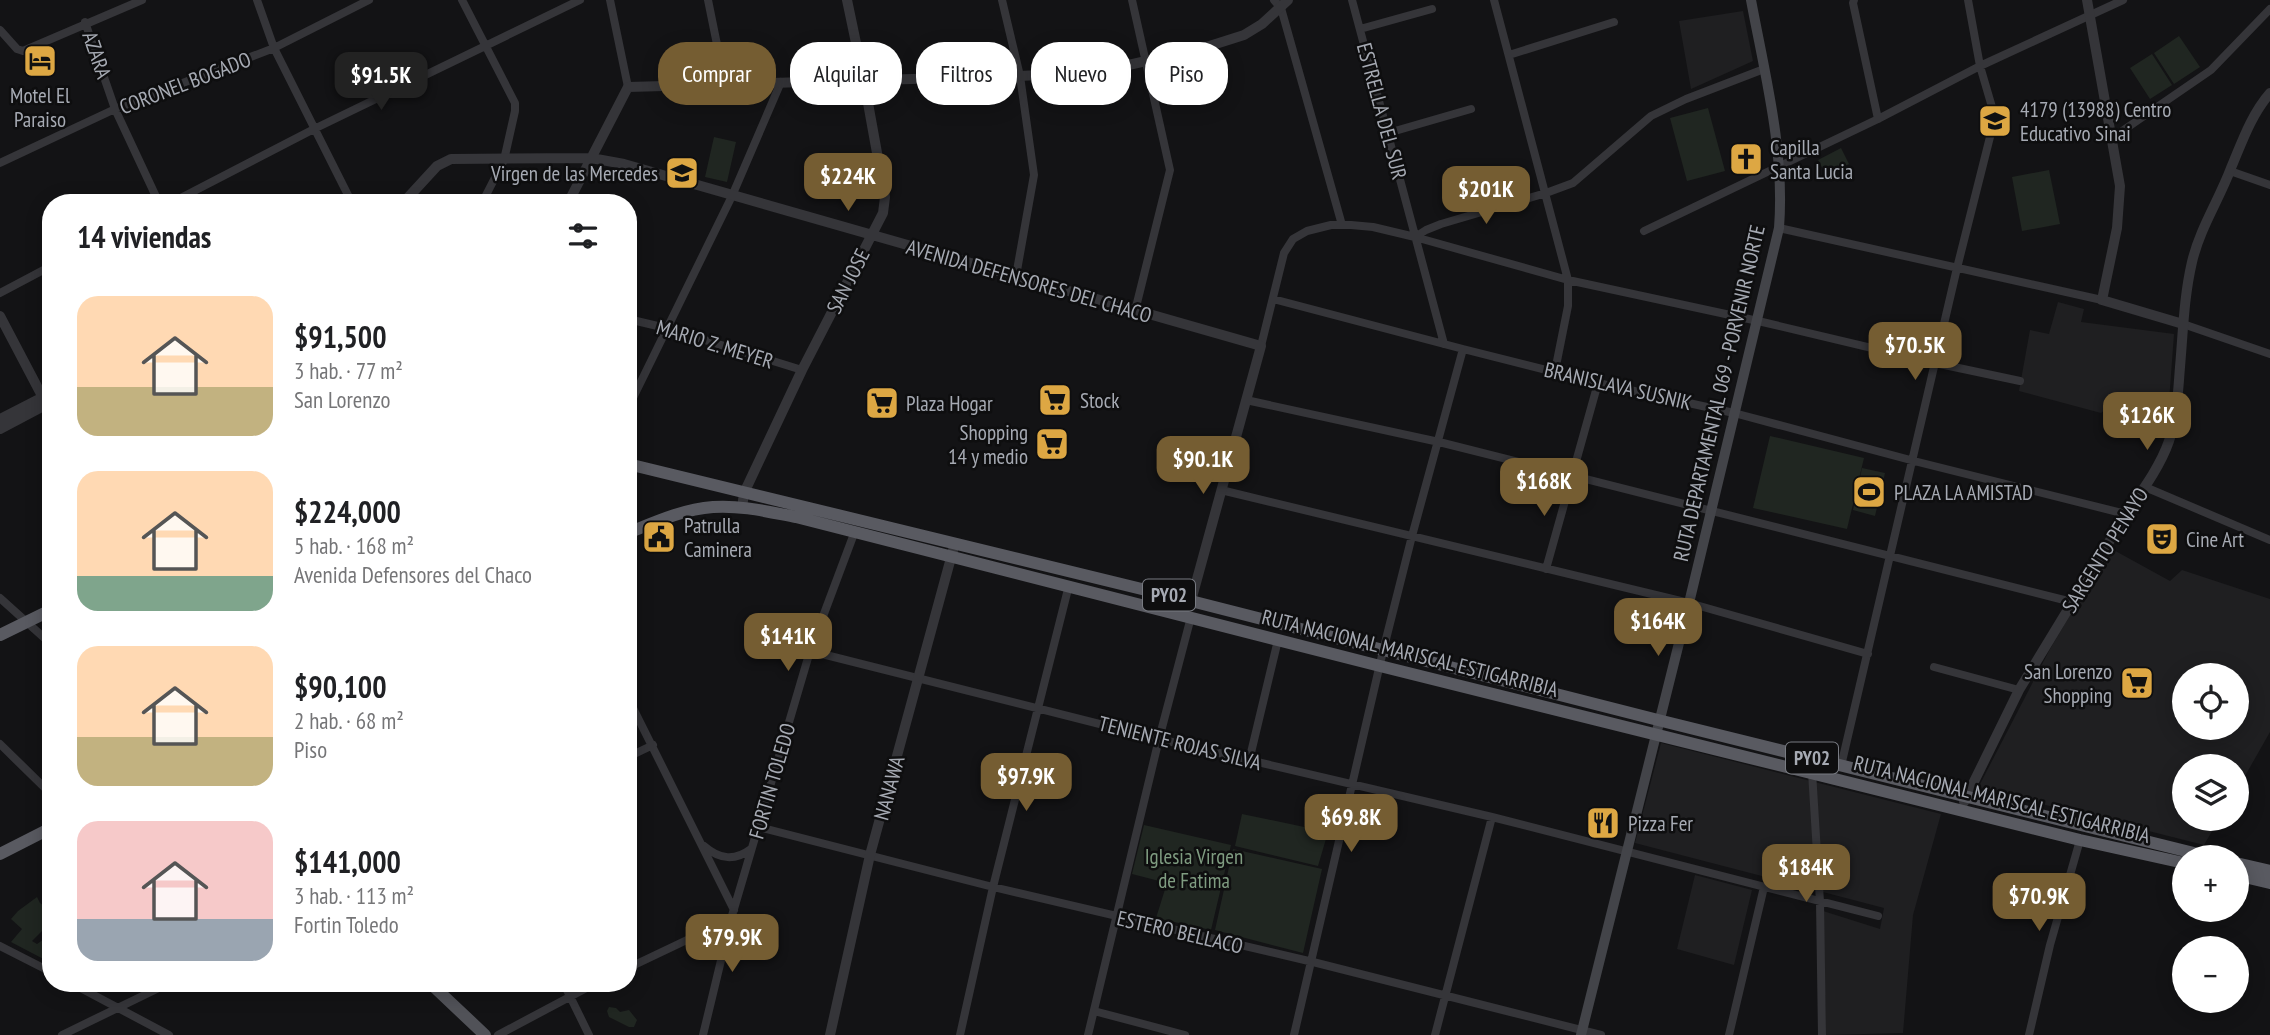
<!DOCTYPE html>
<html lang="es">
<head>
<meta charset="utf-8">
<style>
  body { margin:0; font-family:"PT Sans Narrow",sans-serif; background:#f2f2f2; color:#202124; height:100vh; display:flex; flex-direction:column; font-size:26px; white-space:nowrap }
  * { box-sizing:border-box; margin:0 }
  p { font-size:23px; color:#757577 }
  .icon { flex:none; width:38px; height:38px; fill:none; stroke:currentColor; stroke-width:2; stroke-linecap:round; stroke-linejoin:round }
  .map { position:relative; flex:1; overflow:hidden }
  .side { position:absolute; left:42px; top:194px; width:595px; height:798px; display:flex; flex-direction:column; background:#fff; border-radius:28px; box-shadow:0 4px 18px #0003 }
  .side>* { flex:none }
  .hud { position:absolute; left:658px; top:42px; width:665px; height:63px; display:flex; gap:14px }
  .fabs { position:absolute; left:2172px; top:663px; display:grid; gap:14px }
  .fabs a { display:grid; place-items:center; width:77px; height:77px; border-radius:50%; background:#fff; box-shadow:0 4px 18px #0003; font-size:35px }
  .price { position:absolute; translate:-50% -60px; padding:0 16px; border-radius:14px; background:#755d32; color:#fff; font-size:23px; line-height:46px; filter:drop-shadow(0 2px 4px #0008) }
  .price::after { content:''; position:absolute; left:50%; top:42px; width:21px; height:16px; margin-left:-10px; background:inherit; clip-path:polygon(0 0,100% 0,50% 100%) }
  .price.active { background:#222; color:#fff }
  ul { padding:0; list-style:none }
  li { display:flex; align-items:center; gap:21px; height:175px; padding:0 35px }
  li span { display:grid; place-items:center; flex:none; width:196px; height:140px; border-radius:21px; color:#555 }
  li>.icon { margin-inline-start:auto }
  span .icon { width:84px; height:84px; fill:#fffc; stroke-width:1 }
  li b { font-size:30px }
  h2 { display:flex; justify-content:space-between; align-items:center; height:84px; padding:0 35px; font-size:30px }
  .pill { padding:0 24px; border-radius:28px; background:#fff; box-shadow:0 4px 18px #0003; font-size:24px; line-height:63px }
  .pill.active { background:#755d32; color:#fff }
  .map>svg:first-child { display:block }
</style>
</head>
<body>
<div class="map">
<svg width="2270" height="1035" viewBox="0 0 2270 1035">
  <rect width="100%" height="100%" fill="#131315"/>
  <path fill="#1f1f21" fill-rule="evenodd" d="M1743,11l10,50 -62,28 -12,-68z
    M2058,302l26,7 -3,13 93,12 -6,81 -52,-14 -15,12 -82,-22 11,-61 19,4z
    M2110,548l60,33 12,-11 88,29v133l-33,58 -1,-24h-52v53h35l-15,26 -226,-57 72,-139zM2184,676h52v52h-52z
    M1661,743l280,71 -28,101 -10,118 -77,2 -3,-124 57,18 4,-21 -249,-65z
    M1695,875l57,15 -18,75 -57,-16z"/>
  <path fill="#202621" d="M2179,36l21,31 -26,17 -20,-31z
    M2152,54l20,31 -22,14 -20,-31z
    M1708,108l17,63 -38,10 -17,-63z
    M714,137l22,5 -9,40 -22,-5z
    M1841,148l8,16 -23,11 -8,-15z
    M2049,170l11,54 -38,7 -10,-54z
    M1770,436l94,22 -17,71 -94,-21z
    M1862,468l23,5 -10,43 -22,-6z
    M1242,814l86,18 -10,34 -83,-20z
    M1144,825l87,20 -20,85 -55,-12 11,-35 -35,-9z
    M1233,849l89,20 -19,84 -88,-23z
    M37,897l3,6 11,8v15l-7,3 -12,12 5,3 10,-7 4,1v25l-40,-21 11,-13 -11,-10 7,-8z
    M609,1007l7,1 4,4 9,-2 8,10 -3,7h-5l-20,-10 -2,-6z"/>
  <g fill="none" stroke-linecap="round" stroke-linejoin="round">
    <path stroke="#353539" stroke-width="8" d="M257,0l17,48 78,155
      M462,0l53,103v8l-11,49 -22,43
      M610,0l18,87
      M708,0l17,84
      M1002,0l18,76 14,99 -18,101
      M1132,0l38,170 -35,141
      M1274,0l7,8 61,217
      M1352,0l92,344
      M1494,0l74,280v26l-13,65
      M1854,0l-1,3 25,116
      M85,22l30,87 44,94
      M1360,29l72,-20
      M0,30l17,19 6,2 119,-51
      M1509,55l105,-33
      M1388,133l83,-24
      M2112,138l99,-68 59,-61
      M0,163l115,-54 159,-61 95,-48
      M2230,171l40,14
      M171,203l143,-74 266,-129
      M1779,228l323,72
      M1644,231l234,-112 102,-53 143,-66
      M1415,237l11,-7 15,-6 105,-31 27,-10 78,-67 35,-17 78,-30
      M0,293l51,-27
      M1273,299l190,50 135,34 136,30 184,49 208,52
      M628,319l38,9 136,42
      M2183,324l87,30
      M1261,346l23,-93 9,-14 14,-8 24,-6h20l22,2 42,10 153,43 190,41 177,42 85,18
      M1246,400l193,42 633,160
      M628,408l104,-212 49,-114
      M2145,487l125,53
      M1221,490l468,113 179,51
      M1546,569l52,-186
      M0,598l51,46
      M810,651l349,88 333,78 386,99
      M1934,667l85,23
      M628,698l106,212
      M0,744l51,50
      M628,757l25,-12
      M1249,761l29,-121
      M1841,766l116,-498 35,-139v-22l-12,-41 -12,-66
      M1812,772l8,130 2,133
      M759,827l234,60 320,75 288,73
      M704,846c16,14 31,15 47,3
      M0,946l51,26
      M628,968l103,-49
      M73,984l96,51
      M564,984l25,51
      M1094,1011l91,24
      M62,1035l105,-51
      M498,1035l96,-51
      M703,1035l28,-116 79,-268 45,-120
      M960,1035l33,-148 76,-302
      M1088,1035l71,-296 32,-122
      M1294,1035l89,-384 29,-115 51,-187
      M1435,1035l57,-218
      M1729,1035l35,-148
      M2029,1035l21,-90 30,-105"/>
    <path stroke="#353539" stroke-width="10" d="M2087,0l33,186 -3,42 -15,72 81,24
      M403,203l34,-37 14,-7 140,-1 33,6 637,182 -70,255
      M568,203l60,-116 392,-11 77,-4 103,-23 44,-14 18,-11 26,-24
      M0,316l51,97
      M0,419l51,-26
      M0,429l51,-27
      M742,508l2,-15 58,-123 81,-157 2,-16 -21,-116 -17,-81
      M1964,802l55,-112 107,-176c16,-23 34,-47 43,-73 8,-24 9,-49 11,-74 3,-35 4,-71 12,-105 8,-34 27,-62 39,-94 11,-26 20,-53 39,-75
      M830,1035l40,-180 85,-312"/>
    <path stroke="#434449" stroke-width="10" d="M1581,1035l108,-432 90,-375c6,-77 -14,-153 -28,-228"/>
    <path stroke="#515258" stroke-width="12" d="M431,984l54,51"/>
    <path stroke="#595a61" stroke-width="12" d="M628,464l563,137 467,119 556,138
      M628,533c27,-11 56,-24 85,-26 28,-2 56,5 83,10l584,149 700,174 104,23
      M0,635l51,-25
      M0,854l51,-26
      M2236,863l34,8
      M2236,875l34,8"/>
  </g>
  <defs>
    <symbol id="hotel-square" viewBox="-11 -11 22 22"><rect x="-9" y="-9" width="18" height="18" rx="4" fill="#dda743" stroke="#0e0e0f"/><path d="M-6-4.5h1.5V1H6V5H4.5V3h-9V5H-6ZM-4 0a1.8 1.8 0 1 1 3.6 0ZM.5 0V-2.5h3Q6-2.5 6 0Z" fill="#111"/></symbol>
    <symbol id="school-square" viewBox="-11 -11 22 22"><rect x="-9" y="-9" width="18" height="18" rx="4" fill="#dda743" stroke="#0e0e0f"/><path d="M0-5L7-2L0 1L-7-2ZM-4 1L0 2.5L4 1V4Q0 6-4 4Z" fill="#111"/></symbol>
    <symbol id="church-square" viewBox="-11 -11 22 22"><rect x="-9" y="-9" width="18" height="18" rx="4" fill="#dda743" stroke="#0e0e0f"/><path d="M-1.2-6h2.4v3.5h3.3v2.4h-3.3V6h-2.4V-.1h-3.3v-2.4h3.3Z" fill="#111"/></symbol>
    <symbol id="supermarket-square" viewBox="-11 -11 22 22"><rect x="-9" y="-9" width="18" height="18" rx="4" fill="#dda743" stroke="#0e0e0f"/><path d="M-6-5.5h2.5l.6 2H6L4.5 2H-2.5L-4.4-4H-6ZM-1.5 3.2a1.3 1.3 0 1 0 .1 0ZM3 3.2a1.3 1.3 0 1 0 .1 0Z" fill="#111"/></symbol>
    <symbol id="stadium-square" viewBox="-11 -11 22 22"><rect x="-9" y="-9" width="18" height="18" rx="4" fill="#dda743" stroke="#0e0e0f"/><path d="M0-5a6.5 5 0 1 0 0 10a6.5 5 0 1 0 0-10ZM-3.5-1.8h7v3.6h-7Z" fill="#111"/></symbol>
    <symbol id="civic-square" viewBox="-11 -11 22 22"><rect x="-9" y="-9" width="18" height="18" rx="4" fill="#dda743" stroke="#0e0e0f"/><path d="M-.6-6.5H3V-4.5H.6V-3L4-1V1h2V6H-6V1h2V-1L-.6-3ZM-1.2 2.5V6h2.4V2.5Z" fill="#111"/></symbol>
    <symbol id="theatre-square" viewBox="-11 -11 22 22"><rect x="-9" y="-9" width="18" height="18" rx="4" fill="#dda743" stroke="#0e0e0f"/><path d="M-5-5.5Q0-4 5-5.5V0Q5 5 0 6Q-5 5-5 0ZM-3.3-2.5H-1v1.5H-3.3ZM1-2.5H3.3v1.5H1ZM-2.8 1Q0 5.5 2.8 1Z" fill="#111"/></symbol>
    <symbol id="restaurant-square" viewBox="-11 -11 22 22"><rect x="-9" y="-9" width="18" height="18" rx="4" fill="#dda743" stroke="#0e0e0f"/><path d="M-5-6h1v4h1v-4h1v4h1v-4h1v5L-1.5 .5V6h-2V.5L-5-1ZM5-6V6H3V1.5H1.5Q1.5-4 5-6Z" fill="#111"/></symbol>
  </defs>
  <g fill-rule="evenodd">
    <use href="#hotel-square" x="21" y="42" width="38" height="38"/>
    <use href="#school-square" x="1976" y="102" width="38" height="38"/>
    <use href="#church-square" x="1727" y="140" width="38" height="38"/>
    <use href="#school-square" x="663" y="154" width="38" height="38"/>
    <use href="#supermarket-square" x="1036" y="381" width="38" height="38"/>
    <use href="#supermarket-square" x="863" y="384" width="38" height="38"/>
    <use href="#supermarket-square" x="1033" y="425" width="38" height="38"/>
    <use href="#stadium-square" x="1850" y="473" width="38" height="38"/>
    <use href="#civic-square" x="640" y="518" width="38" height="38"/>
    <use href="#theatre-square" x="2143" y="520" width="38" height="38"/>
    <use href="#supermarket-square" x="2118" y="664" width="38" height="38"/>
    <use href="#restaurant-square" x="1584" y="804" width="38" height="38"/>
  </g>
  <g text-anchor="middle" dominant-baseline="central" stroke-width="5" stroke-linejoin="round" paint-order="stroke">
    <g fill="#0e0e0f" stroke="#787b82" stroke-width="2">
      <rect x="1143" y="579.5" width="52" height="31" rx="5"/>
      <rect x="1786" y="742.5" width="52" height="31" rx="5"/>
    </g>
    <g font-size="19" font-weight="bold" fill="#a6aab3">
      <text x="1169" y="595">PY02</text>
      <text x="1812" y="758">PY02</text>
    </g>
    <g font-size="21" fill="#a6aab3" stroke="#0e0e0f">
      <text transform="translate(97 55) rotate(71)">AZARA</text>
      <text transform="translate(185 83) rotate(-21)">CORONEL BOGADO</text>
      <text transform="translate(1382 111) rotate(75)">ESTRELLA DEL SUR</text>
      <text transform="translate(848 281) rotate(-63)">SAN JOSE</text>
      <text transform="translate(1029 281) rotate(16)">AVENIDA DEFENSORES DEL CHACO</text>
      <text transform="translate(715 344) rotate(17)">MARIO Z. MEYER</text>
      <text transform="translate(1618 386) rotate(13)">BRANISLAVA SUSNIK</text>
      <text transform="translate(1719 393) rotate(-77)">RUTA DEPARTAMENTAL 069 - PORVENIR NORTE</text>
      <text transform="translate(2105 550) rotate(-58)">SARGENTO PENAYO</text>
      <text transform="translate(1410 653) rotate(14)">RUTA NACIONAL MARISCAL ESTIGARRIBIA</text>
      <text transform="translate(1180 743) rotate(14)">TENIENTE ROJAS SILVA</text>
      <text transform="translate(772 781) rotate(-74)">FORTIN TOLEDO</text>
      <text transform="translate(889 788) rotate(-75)">NANAWA</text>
      <text transform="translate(2002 799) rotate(14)">RUTA NACIONAL MARISCAL ESTIGARRIBIA</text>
      <text transform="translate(1180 932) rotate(13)">ESTERO BELLACO</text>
    </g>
    <g font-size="21" fill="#a6aab3" stroke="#0e0e0f" text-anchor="start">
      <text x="40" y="95" text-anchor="middle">Motel El<tspan x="40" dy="24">Paraiso</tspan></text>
      <text x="2020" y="109">4179 (13988) Centro<tspan x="2020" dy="24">Educativo Sinai</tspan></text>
      <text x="1770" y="147">Capilla<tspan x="1770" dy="24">Santa Lucia</tspan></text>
      <text x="658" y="173" text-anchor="end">Virgen de las Mercedes</text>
      <text x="1080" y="400">Stock</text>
      <text x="906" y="403">Plaza Hogar</text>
      <text x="1028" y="432" text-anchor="end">Shopping<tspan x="1028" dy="24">14 y medio</tspan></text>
      <text x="1894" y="492">PLAZA LA AMISTAD</text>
      <text x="684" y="525">Patrulla<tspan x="684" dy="24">Caminera</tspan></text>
      <text x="2186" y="539">Cine Art</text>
      <text x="2112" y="671" text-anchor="end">San Lorenzo<tspan x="2112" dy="24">Shopping</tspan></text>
      <text x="1628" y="823">Pizza Fer</text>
    </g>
    <g font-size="21" fill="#7f9c81" stroke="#0e0e0f">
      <text x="1194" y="856">Iglesia Virgen<tspan x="1194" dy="24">de Fatima</tspan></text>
    </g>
  </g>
</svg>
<div class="fabs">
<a><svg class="icon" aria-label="locate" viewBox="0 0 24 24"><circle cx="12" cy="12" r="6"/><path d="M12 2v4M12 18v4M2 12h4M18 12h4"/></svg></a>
<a><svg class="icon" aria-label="layers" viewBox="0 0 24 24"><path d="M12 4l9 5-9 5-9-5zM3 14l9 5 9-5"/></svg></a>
<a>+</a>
<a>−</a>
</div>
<b class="price active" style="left:381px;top:112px">$91.5K</b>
<b class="price" style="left:848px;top:213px">$224K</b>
<b class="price" style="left:1486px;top:226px">$201K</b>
<b class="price" style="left:1915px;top:382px">$70.5K</b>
<b class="price" style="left:2147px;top:452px">$126K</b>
<b class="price" style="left:1203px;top:496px">$90.1K</b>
<b class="price" style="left:1544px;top:518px">$168K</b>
<b class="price" style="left:1658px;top:658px">$164K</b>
<b class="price" style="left:788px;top:673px">$141K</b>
<b class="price" style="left:1026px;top:813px">$97.9K</b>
<b class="price" style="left:1351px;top:854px">$69.8K</b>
<b class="price" style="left:1806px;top:904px">$184K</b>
<b class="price" style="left:2039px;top:933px">$70.9K</b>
<b class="price" style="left:732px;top:974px">$79.9K</b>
<div class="hud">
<a class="pill active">Comprar</a>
<a class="pill">Alquilar</a>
<a class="pill">Filtros</a>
<a class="pill">Nuevo</a>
<a class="pill">Piso</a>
</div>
<section class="side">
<h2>14 viviendas<svg class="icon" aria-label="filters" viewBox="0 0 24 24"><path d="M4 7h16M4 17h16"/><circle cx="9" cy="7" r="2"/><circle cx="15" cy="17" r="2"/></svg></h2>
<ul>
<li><span style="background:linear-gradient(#ffd9b3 65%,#c2b280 0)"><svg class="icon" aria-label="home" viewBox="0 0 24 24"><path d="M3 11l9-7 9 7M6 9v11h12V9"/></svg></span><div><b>$91,500</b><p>3 hab. · 77 m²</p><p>San Lorenzo</p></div></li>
<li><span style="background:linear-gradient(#ffd9b3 75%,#7fa58c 0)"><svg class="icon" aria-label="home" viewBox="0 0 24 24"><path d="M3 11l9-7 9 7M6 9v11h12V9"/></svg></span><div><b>$224,000</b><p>5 hab. · 168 m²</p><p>Avenida Defensores del Chaco</p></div></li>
<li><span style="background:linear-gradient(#ffd9b3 65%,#c2b280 0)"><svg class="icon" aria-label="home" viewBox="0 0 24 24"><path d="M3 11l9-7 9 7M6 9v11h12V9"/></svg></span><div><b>$90,100</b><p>2 hab. · 68 m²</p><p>Piso</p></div></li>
<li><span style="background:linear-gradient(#f6c9c9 70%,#9aa5b1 0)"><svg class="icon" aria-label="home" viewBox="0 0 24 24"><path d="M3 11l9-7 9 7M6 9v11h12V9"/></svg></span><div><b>$141,000</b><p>3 hab. · 113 m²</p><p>Fortin Toledo</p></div></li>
</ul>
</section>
</div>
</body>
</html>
